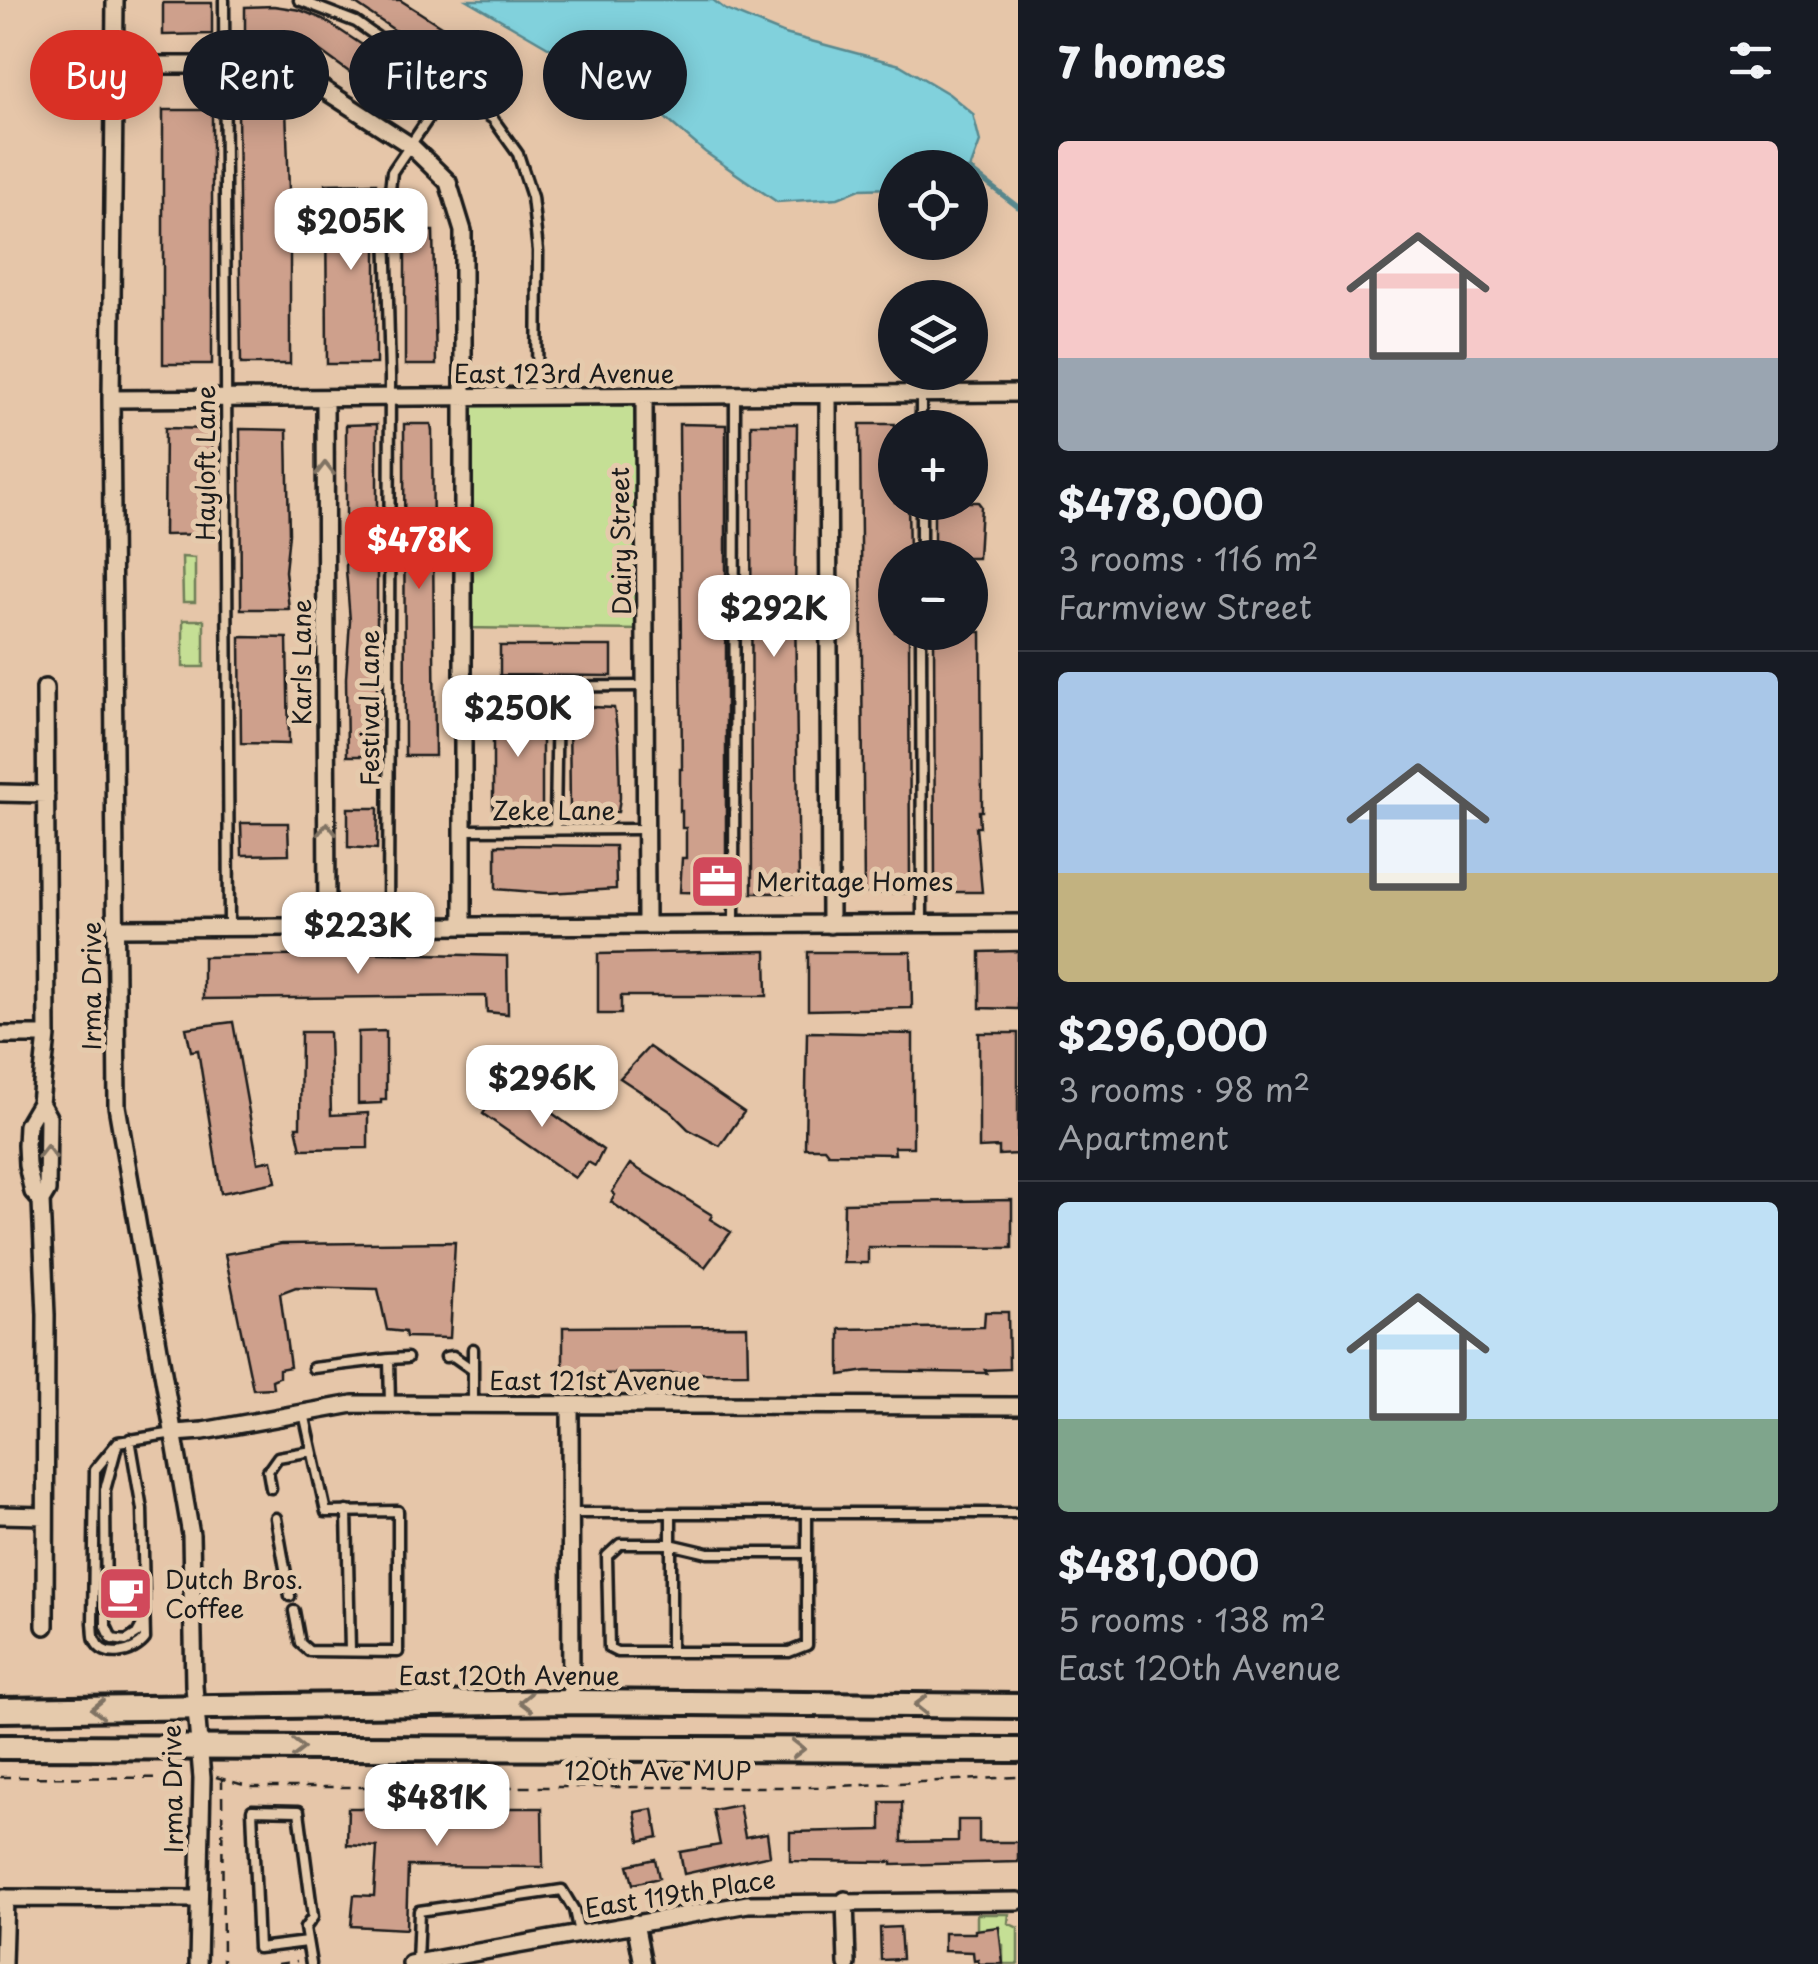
<!DOCTYPE html>
<html lang="en">
<head>
<meta charset="utf-8">
<style>
  body { margin:0; font-family:"Playpen Sans",sans-serif; background:#242831; color:#f1f3f6; height:100vh; display:flex; flex-direction:column; font-size:38px; white-space:nowrap }
  * { box-sizing:border-box; margin:0 }
  p { font-size:32px; color:#9ea1a6 }
  .icon { flex:none; width:55px; height:55px; fill:none; stroke:currentColor; stroke-width:2; stroke-linecap:round; stroke-linejoin:round }
  .map { position:relative; flex:1; overflow:hidden }
  .details { display:flex; flex-direction:column; background:#171b24; width:800px }
  .details>* { flex:none }
  .top-card { position:absolute; left:30px; top:30px; width:838px; height:90px; display:flex; gap:20px }
  .tools { position:absolute; left:878px; top:150px; display:grid; gap:20px }
  .tools a { display:grid; place-items:center; width:110px; height:110px; border-radius:50%; background:#171b24; box-shadow:0 5px 25px #0003; font-size:50px }
  .price { position:absolute; translate:-50% -85px; padding:0 22px; border-radius:20px; background:#fff; color:#222; font-size:32px; line-height:65px; filter:drop-shadow(0 2px 5px #0008) }
  .price::after { content:''; position:absolute; left:50%; top:60px; width:30px; height:22px; margin-left:-15px; background:inherit; clip-path:polygon(0 0,100% 0,50% 100%) }
  .price.selected { background:#d93025; color:#fff }
  ul { padding:0; list-style:none }
  li { display:grid; align-content:center; gap:20px; height:530px; padding:0 40px }
  li+li { border-top:2px solid #363941 }
  li span { display:grid; place-items:center; height:310px; border-radius:10px; color:#555 }
  li>.icon { margin-inline-start:auto }
  span .icon { width:180px; height:180px; fill:#fffc; stroke-width:1 }
  li b { font-size:42px }
  h2 { display:flex; justify-content:space-between; align-items:center; height:120px; padding:0 40px; font-size:42px }
  .pill { padding:0 35px; border-radius:45px; background:#171b24; box-shadow:0 5px 25px #0003; font-size:35px; line-height:90px }
  .pill.selected { background:#d93025; color:#fff }
  main { display:flex; flex:1; min-height:0 }
  .map>svg:first-child { display:block }
</style>
</head>
<body>
<main>
<div class="map">
<svg width="1018" height="1964" viewBox="0 0 1018 1964">
  <rect width="100%" height="100%" fill="#e6c6a9"/>
  <filter id="ink" filterUnits="userSpaceOnUse"><feTurbulence type="fractalNoise" baseFrequency=".01" numOctaves="2"/><feDisplacementMap in="SourceGraphic" scale="20" xChannelSelector="R" yChannelSelector="G"/><feConvolveMatrix kernelMatrix="1 2 1 2 8 2 1 2 1" color-interpolation-filters="sRGB"/></filter>
  <g filter="url(#ink)">
    <path fill="#c5df95" stroke="#707e58" stroke-width="2.5" d="M644,398l2,232 -184,-2v-229z
      M182,557l13,1v44h-12z
      M183,620h21v47h-21z
      M977,1914h32l-1,9 10,5v36h-15v-19l-26,-15z"/>
    <path fill="#81d1dc" stroke="#59898f" stroke-width="2.5" d="M467,0h246l13,10 59,24 115,31 49,29 24,20 7,28 -10,27 -75,-1v20l-35,1 -22,9 -61,4 -72,-50 -77,-66 -68,-32z"/>
    <g fill="none" stroke-linecap="round" stroke-linejoin="round">
      <path stroke="#59898f" stroke-width="5" d="M970,170l48,37"/>
    </g>
    <path fill="#cea08c" stroke="#1c1c1c" stroke-width="2.5" d="M350,0h50l52,33 51,40 3,-3 12,12 -19,19z
      M163,3h49v31l-49,1z
      M274,6l26,4 23,9 103,68 -17,25 -14,-10 2,-2 -41,-23 -40,-29 -31,-9 -40,-2v-30z
      M286,109l4,107v148h-49l-3,-254z
      M163,110h49v254h-49z
      M376,183v181h-49l-1,-180z
      M405,231h28l3,134h-31z
      M377,424v332h-30l-1,-78 4,-57 -4,-51v-145z
      M404,424h27l1,7 3,325h-30z
      M679,424l47,1v468l-46,-1 2,-34h4v-30h-4v-17h-2v-42h2z
      M751,424h46l-2,181 4,288h-47z
      M860,424h35v78h13l1,56h-14v74h14l1,261h-46z
      M165,428l47,1v105l-48,1z
      M240,429l47,1 2,104 -4,37 4,38h-48z
      M934,502h44l3,4 -3,52h-44z
      M934,632h47l1,179h-3l1,16h-4l6,65h-47z
      M240,637l47,1 2,106 -48,-1z
      M500,646h112v30l-112,-1z
      M569,706l45,2 5,35 1,55 -2,14h-48z
      M493,707h49v106h-49z
      M348,808h30l-1,41 -29,-2z
      M241,823h47l1,31 -47,1z
      M496,845l119,1 1,43 -69,4 -51,-4z
      M766,951l1,45h-146v18h-23v-60z
      M1018,951v58l-38,-1v-56z
      M340,952l167,4 1,58 -21,-2 -1,-16 -283,3v-42l137,-2z
      M808,952h103l1,56 -104,2z
      M233,1022l25,141 14,-3 4,22 -55,11 -23,-143 -7,1 -5,-23z
      M386,1031v68h-5v4l-23,1v-72z
      M301,1032h28l2,83 37,-2v35l-67,1 -5,-22h4z
      M807,1032l106,2v113h-19l1,7 -67,-1 -4,-5h-19z
      M979,1033h39v121l-19,1v-8l-20,1z
      M649,1047l95,65 -24,34 -32,-17 -18,-18 -50,-33z
      M505,1079l98,71 -8,16 -7,-4 -13,16 -92,-64z
      M630,1164l82,51 -2,4 21,13 -26,35 -94,-65 4,-7 -3,-3z
      M1012,1200v48l-144,-1v16h-25l1,-60z
      M455,1242l-5,96 -44,-1 -1,-5 -18,-2 -9,-41 -82,-2 -16,6 10,74 -11,2v8l-7,3 1,8 -20,1 -28,-135 56,-10z
      M985,1312h23l1,57 -24,1 2,3 -120,-2 -27,4v-46l144,-2z
      M747,1326l1,47 -185,1v-47z
      M881,1802h21v40l56,-1v-21h21v22h39v20l-126,3v-3l-102,-1v-29l91,-2z
      M739,1805l6,32 22,-4 3,22 -86,19 -4,-22 40,-7 -7,-35z
      M348,1808h194l1,59 -135,-1 -2,63 -55,-3 3,-31 20,1 3,-49 -30,-2z
      M653,1809l5,28 -18,4 -5,-29z
      M655,1859l4,19 -26,6 -5,-19z
      M900,1927l2,32 -21,1 -1,-32z
      M999,1927l4,37h-24l-1,-4 -4,1 -1,-9 -29,-1v-18h31v-3z"/>
    <g fill="none" stroke-linecap="round" stroke-linejoin="round">
      <defs>
        <path id="lane" d="M224,0l5,927
          M299,0l57,22 137,97 25,35 14,43 6,54 -1,147
          M921,394v34
          M921,502v56
          M921,632l1,291
          M462,687l185,-1
          M462,830l184,-1
          M555,830l2,-144
          M734,924l1,-528
          M388,926l2,-550 -4,-149 6,-55 57,-84
          M473,1349v55
          M446,1357l7,-1 20,14
          M313,1368l76,-9
          M390,1404l-1,-45 18,-1
          M130,1439l12,70 3,130c-10,14 -42,22 -50,1 -2,-5 -1,-11 -2,-17l2,-153 23,-28 56,-9
          M118,1442l-13,48 1,136 6,13 14,2 11,-7 6,-11
          M271,1488l-3,-17 10,-14 34,-6
          M347,1511l3,140
          M570,1513h448
          M671,1513v139h118l18,-7v-132
          M276,1518l14,78
          M294,1611l6,32 9,8 89,1v-141l-72,1 -22,-99
          M671,1652h-54l-8,-4 -2,-92 13,-12h50l38,9h99
          M307,1942l-49,6 -6,-138 47,1 14,106 -8,11 6,36
          M417,1963l2,-52 143,-21 12,20 5,23"/>
        <path id="street" d="M115,0l-4,399 6,707 74,429 3,151 8,92 -4,186
          M115,65h171l125,81 37,36 15,49v695
          M828,396l2,529
          M325,398l2,528
          M644,398l2,526
          M111,399l907,-6
          M0,793l46,1
          M116,928l902,-5
          M0,1035h47
          M40,1103l8,14 -1,74 -6,10 5,114 -1,311
          M41,1201l-8,-9 -6,-27 -1,-20 1,-20 13,-22 7,-68 -2,-347
          M570,1405l1,297
          M174,1433l29,-2 150,-27 665,2
          M0,1515l45,1
          M0,1898l199,1
          M845,1900l2,64
          M635,1923l8,41
          M3,1964l2,-66
          M411,1964l337,-60 270,-3"/>
        <path id="primary" d="M0,1710l571,-8 447,4
          M0,1747l1018,3"/>
      </defs>
      <use href="#lane" stroke="#1c1c1c" stroke-width="15"/>
      <use href="#street" stroke="#1c1c1c" stroke-width="22"/>
      <use href="#primary" stroke="#1c1c1c" stroke-width="30"/>
      <path stroke="#1c1c1c" stroke-width="2.5" stroke-dasharray="10 8" stroke-linecap="butt" d="M0,1777l184,1
        M216,1777l35,10h571l196,-10
        M222,1778l1,186
        M278,1964l19,-3"/>
      <use href="#lane" stroke="#e5caac" stroke-width="8"/>
      <use href="#street" stroke="#e5caac" stroke-width="15"/>
      <use href="#primary" stroke="#e5caac" stroke-width="22"/>
    </g>
    <defs><path id="oneway-chevron" d="M-2-3.5L2.5 0L-2 3.5" fill="none" stroke-width="1.6" stroke-linecap="round" stroke-linejoin="round" transform="scale(2.5)"/></defs>
    <g stroke="#807364">
      <use href="#oneway-chevron" transform="translate(325 469) rotate(-90)"/>
      <use href="#oneway-chevron" transform="translate(327 829) rotate(-90)"/>
      <use href="#oneway-chevron" transform="translate(47 1152) rotate(-90)"/>
      <use href="#oneway-chevron" transform="translate(526 1702) rotate(179)"/>
      <use href="#oneway-chevron" transform="translate(921 1705) rotate(-179)"/>
      <use href="#oneway-chevron" transform="translate(98 1709) rotate(179)"/>
      <use href="#oneway-chevron" transform="translate(298 1748)"/>
      <use href="#oneway-chevron" transform="translate(798 1749)"/>
    </g>
  </g>
  <defs>
    <symbol id="office-square" viewBox="-11 -11 22 22"><rect x="-9" y="-9" width="18" height="18" rx="4" fill="#d1495b" stroke="#e5caac"/><path d="M-6-3h4V-5.5h4V-3h4V5H-6ZM-1-4.5V-3h2v-1.5ZM-6 0V1H6V0Z" fill="#fff"/></symbol>
    <symbol id="cafe-square" viewBox="-11 -11 22 22"><rect x="-9" y="-9" width="18" height="18" rx="4" fill="#d1495b" stroke="#e5caac"/><path d="M-5.5-4.5H6V0H3Q3 3.5 0 3.5H-2.5Q-5.5 3.5-5.5 0ZM3-3.2v2h1.7v-2ZM-6 4.5H4V6H-6Z" fill="#fff"/></symbol>
  </defs>
  <g fill-rule="evenodd">
    <use href="#office-square" x="686" y="850" width="63" height="63"/>
    <use href="#cafe-square" x="94" y="1562" width="63" height="63"/>
  </g>
  <g text-anchor="middle" dominant-baseline="central" stroke-width="10" stroke-linejoin="round" paint-order="stroke">
    <g font-size="25" fill="#1c1c1c" stroke="#e5caac">
      <text x="564" y="373">East 123rd Avenue</text>
      <text transform="translate(205 463) rotate(-90)">Hayloft Lane</text>
      <text transform="translate(620 541) rotate(-91)">Dairy Street</text>
      <text transform="translate(301 662) rotate(-90)">Karls Lane</text>
      <text transform="translate(369 708) rotate(-90)">Festival Lane</text>
      <text x="554" y="810">Zeke Lane</text>
      <text transform="translate(91 986) rotate(-90)">Irma Drive</text>
      <text x="595" y="1380">East 121st Avenue</text>
      <text x="509" y="1675">East 120th Avenue</text>
      <text x="658" y="1770">120th Ave MUP</text>
      <text transform="translate(172 1789) rotate(-91)">Irma Drive</text>
      <text transform="translate(680 1893) rotate(-9)">East 119th Place</text>
    </g>
    <g font-size="25" fill="#1c1c1c" stroke="#e5caac" text-anchor="start">
      <text x="756" y="881">Meritage Homes</text>
      <text x="165" y="1579">Dutch Bros.<tspan x="165" dy="29">Coffee</tspan></text>
    </g>
  </g>
</svg>
<div class="tools">
<a><svg class="icon" aria-label="locate" viewBox="0 0 24 24"><circle cx="12" cy="12" r="6"/><path d="M12 2v4M12 18v4M2 12h4M18 12h4"/></svg></a>
<a><svg class="icon" aria-label="layers" viewBox="0 0 24 24"><path d="M12 4l9 5-9 5-9-5zM3 14l9 5 9-5"/></svg></a>
<a>+</a>
<a>−</a>
</div>
<b class="price" style="left:351px;top:273px">$205K</b>
<b class="price selected" style="left:419px;top:592px">$478K</b>
<b class="price" style="left:774px;top:660px">$292K</b>
<b class="price" style="left:518px;top:760px">$250K</b>
<b class="price" style="left:358px;top:977px">$223K</b>
<b class="price" style="left:542px;top:1130px">$296K</b>
<b class="price" style="left:437px;top:1849px">$481K</b>
<div class="top-card">
<a class="pill selected">Buy</a>
<a class="pill">Rent</a>
<a class="pill">Filters</a>
<a class="pill">New</a>
</div>
</div>
<section class="details">
<h2>7 homes<svg class="icon" aria-label="filters" viewBox="0 0 24 24"><path d="M4 7h16M4 17h16"/><circle cx="9" cy="7" r="2"/><circle cx="15" cy="17" r="2"/></svg></h2>
<ul>
<li><span style="background:linear-gradient(#f6c9c9 70%,#9aa5b1 0)"><svg class="icon" aria-label="home" viewBox="0 0 24 24"><path d="M3 11l9-7 9 7M6 9v11h12V9"/></svg></span><div><b>$478,000</b><p>3 rooms · 116 m²</p><p>Farmview Street</p></div></li>
<li><span style="background:linear-gradient(#a9c7e8 65%,#c2b280 0)"><svg class="icon" aria-label="home" viewBox="0 0 24 24"><path d="M3 11l9-7 9 7M6 9v11h12V9"/></svg></span><div><b>$296,000</b><p>3 rooms · 98 m²</p><p>Apartment</p></div></li>
<li><span style="background:linear-gradient(#bfe0f5 70%,#7fa58c 0)"><svg class="icon" aria-label="home" viewBox="0 0 24 24"><path d="M3 11l9-7 9 7M6 9v11h12V9"/></svg></span><div><b>$481,000</b><p>5 rooms · 138 m²</p><p>East 120th Avenue</p></div></li>
</ul>
</section>
</main>
</body>
</html>
